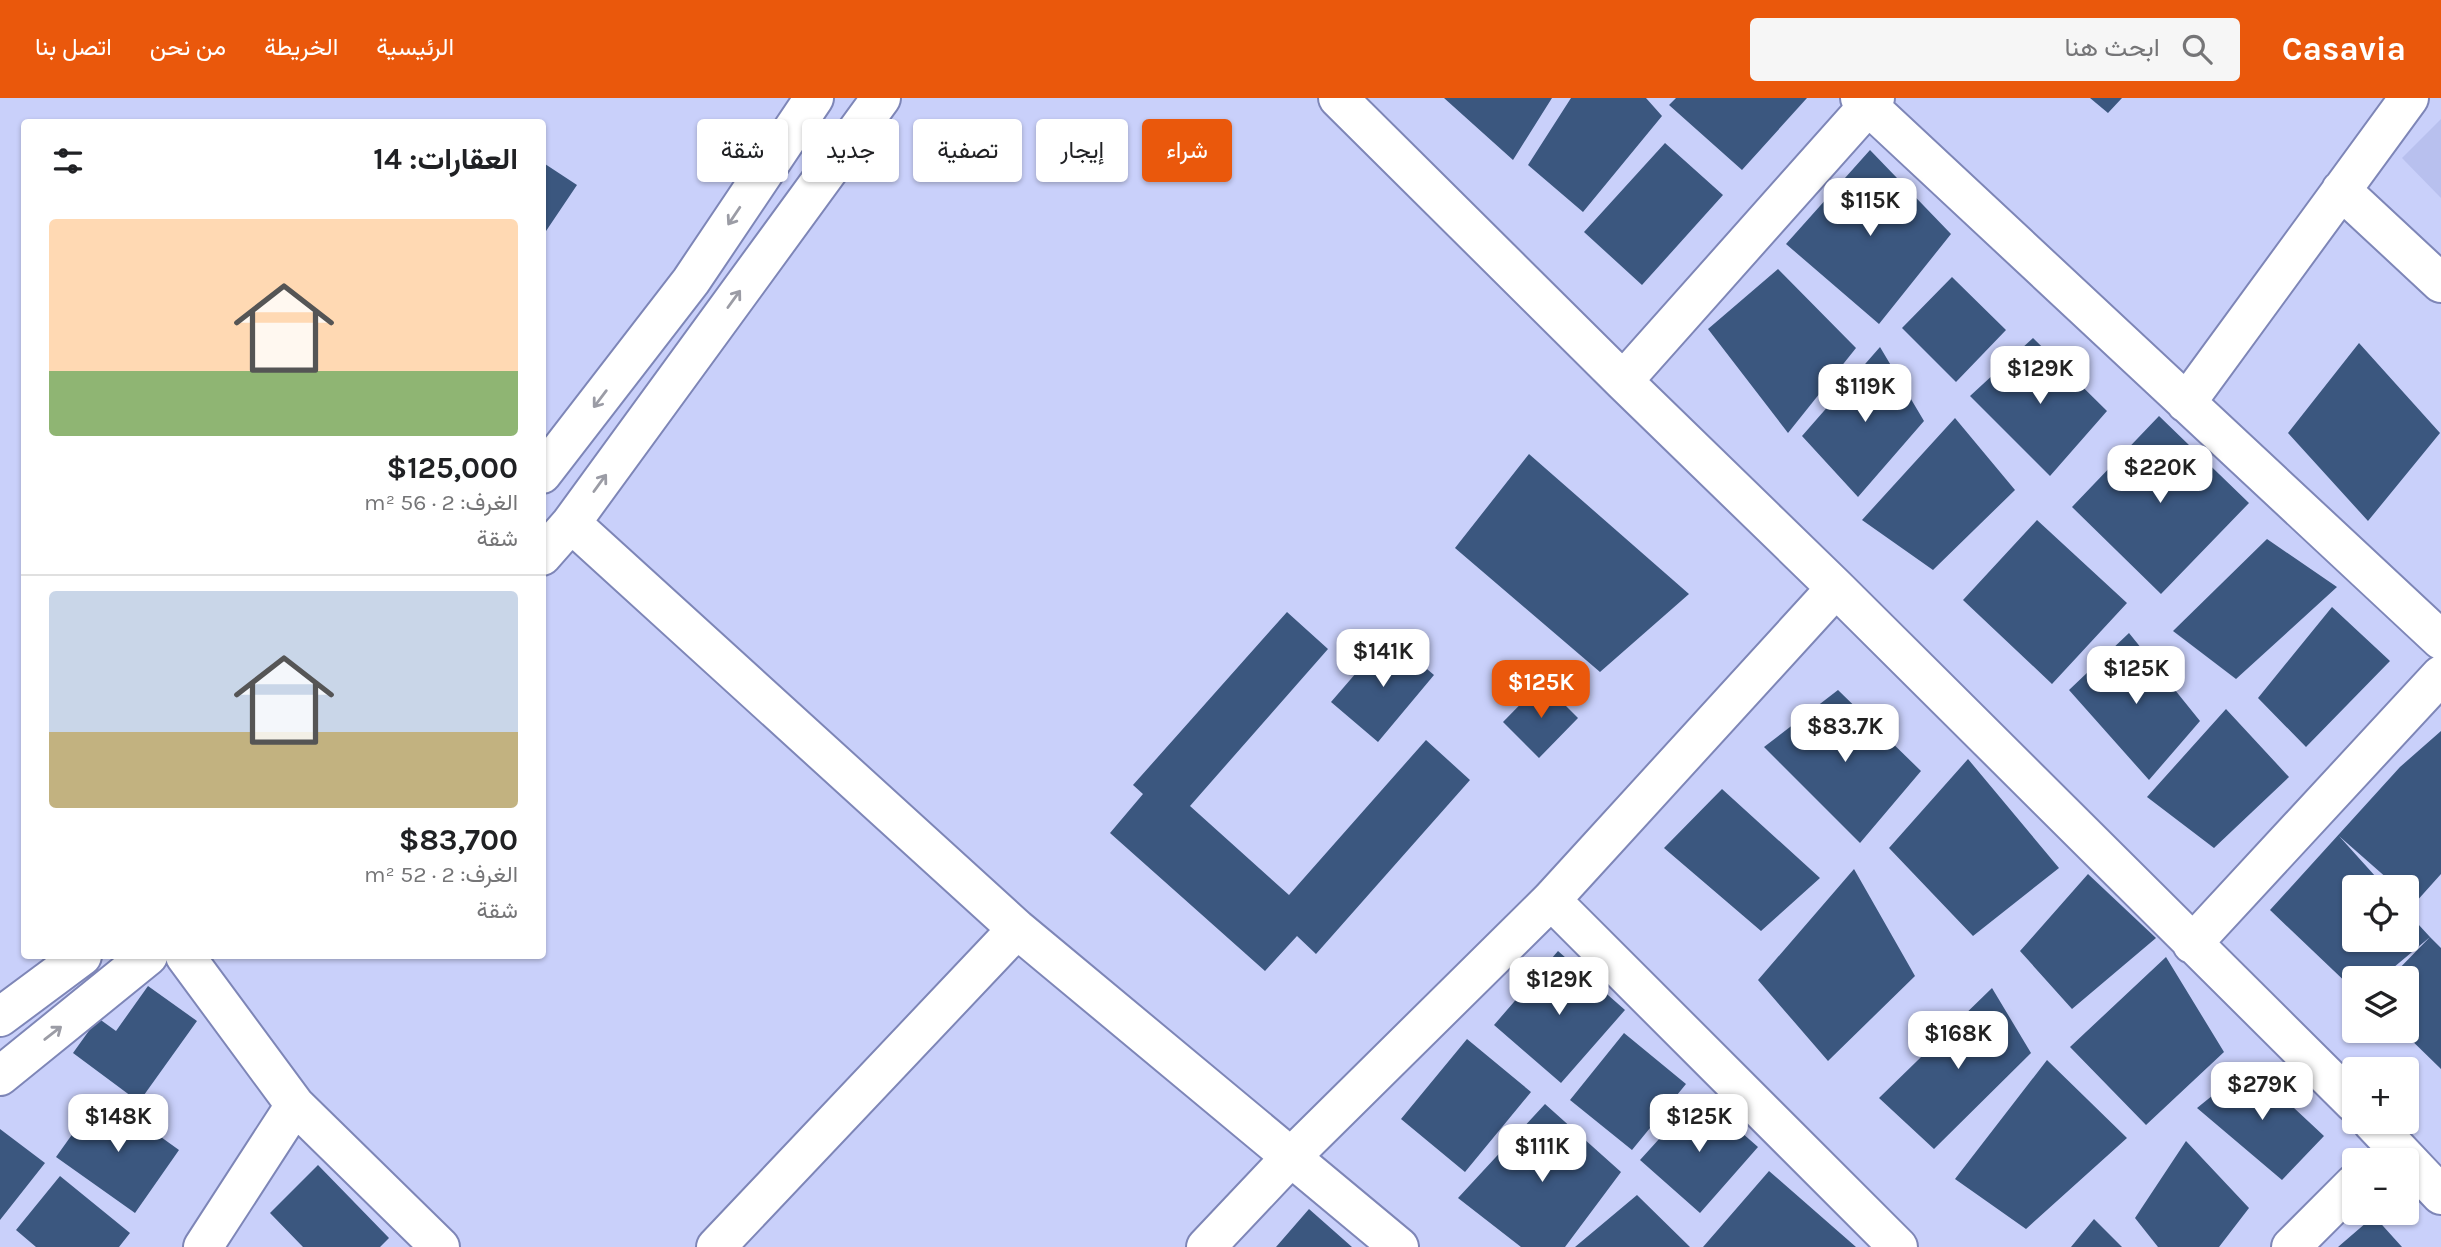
<!DOCTYPE html>
<html lang="ar">
<head>
<meta charset="utf-8">
<style>
  body { margin:0; font-family:Karla,Vazirmatn,sans-serif; background:#f6f6f6; color:#202124; direction:rtl; height:100vh; display:flex; flex-direction:column; font-size:26px; white-space:nowrap }
  * { box-sizing:border-box; margin:0 }
  p { font-size:23px; color:#757577 }
  .icon { flex:none; width:38px; height:38px; fill:none; stroke:currentColor; stroke-width:2; stroke-linecap:round; stroke-linejoin:round }
  .map { position:relative; flex:1; overflow:hidden; direction:ltr }
  .sheet { position:absolute; left:21px; top:21px; width:525px; height:840px; display:flex; flex-direction:column; background:#fff; border-radius:7px; box-shadow:0 2px 5px #0004; direction:rtl }
  .sheet>* { flex:none }
  .banner { position:absolute; left:567px; top:21px; width:665px; height:63px; direction:rtl; display:flex; gap:14px }
  .controls { position:absolute; left:2342px; top:777px; display:grid; gap:14px }
  .controls a { display:grid; place-items:center; width:77px; height:77px; border-radius:7px; background:#fff; box-shadow:0 2px 5px #0004; font-size:35px }
  .price { position:absolute; translate:-50% -60px; padding:0 16px; border-radius:14px; background:#fff; color:#222; font-size:23px; line-height:46px; filter:drop-shadow(0 2px 4px #0008) }
  .price::after { content:''; position:absolute; left:50%; top:42px; width:21px; height:16px; margin-left:-10px; background:inherit; clip-path:polygon(0 0,100% 0,50% 100%) }
  .price.active { background:#ea580c; color:#fff }
  ul { padding:0; list-style:none }
  li { display:grid; align-content:center; gap:14px; height:371px; padding:0 28px }
  li+li { border-top:2px solid #e0e0e0 }
  li span { display:grid; place-items:center; height:217px; border-radius:7px; color:#555 }
  li>.icon { margin-inline-start:auto }
  span .icon { width:126px; height:126px; fill:#fffc; stroke-width:1 }
  li b { font-size:30px }
  h2 { display:flex; justify-content:space-between; align-items:center; height:84px; padding:0 28px; font-size:30px }
  .chip { padding:0 24px; border-radius:7px; background:#fff; box-shadow:0 2px 5px #0004; font-size:24px; line-height:63px }
  .chip.active { background:#ea580c; color:#fff }
  header { display:flex; align-items:center; gap:42px; box-sizing:border-box; height:98px; padding:0 35px; background:#ea580c; color:#fff }
  header strong { font-size:33px }
  nav { display:flex; gap:38px; margin-inline-start:auto; font-size:24px }
  .search { width:490px; height:63px; background:#f6f6f6; display:flex; align-items:center; gap:18px; box-sizing:border-box; padding:0 24px; border-radius:7px; color:#757577; font-size:26px }
  .map>svg:first-child { display:block }
</style>
</head>
<body>
<header>
<strong>Casavia</strong>
<div class="search"><svg class="icon" aria-label="search" viewBox="0 0 24 24"><circle cx="10" cy="10" r="6"/><path d="M15 15l6 6"/></svg>ابحث هنا</div>
<nav><a>الرئيسية</a><a>الخريطة</a><a>من نحن</a><a>اتصل بنا</a></nav>
</header>
<div class="map">
<svg width="2441" height="1149" viewBox="0 0 2441 1149">
  <rect width="100%" height="100%" fill="#c9d0fa"/>
  <path fill="#b8c0ee" d="M2441,21v79l-39,-40z"/>
  <path fill="#3b577f" d="M1444,0h108l-39,62z
    M1571,0h75l16,18 -79,96 -55,-47z
    M1676,0h131l-65,72 -73,-65z
    M2090,0h32l-14,15z
    M1665,45l58,52 -81,90 -58,-53z
    M1870,52l81,84 -72,90 -93,-80z
    M542,64l35,23 -35,52z
    M1778,171l78,79 -68,85 -80,-104z
    M1952,179l54,53 -50,52 -54,-54z
    M2033,240l74,73 -57,65 -80,-80z
    M2359,245l81,90 -72,88 -80,-88z
    M1880,249l44,74 -66,76 -56,-61z
    M2159,318l90,87 -88,91 -89,-87z
    M1955,320l60,72 -82,80 -71,-50z
    M1529,356l160,140 -89,78 -145,-124z
    M2037,422l90,83 -75,81 -89,-84z
    M2267,441l70,48 -101,92 -63,-48z
    M2332,509l58,54 -84,86 -48,-49z
    M1287,514l41,37 -138,157 99,89 137,-155 44,40 -154,174 -19,-18 -32,35 -155,-138 33,-39 -10,-9z
    M2129,535l71,88 -51,59 -80,-90z
    M1388,538l46,39 -56,67 -47,-40z
    M1542,584l36,36 -39,40 -36,-36z
    M1838,592l83,81 -61,72 -96,-96z
    M2226,611l63,68 -75,71 -67,-51z
    M2441,633v143l-26,29 -9,-8v-8h-9l-58,-51 46,51h-31v53h52v-29l24,26 -49,41h-27v12l-84,-80 130,-143z
    M1968,661l91,109 -86,68 -84,-88z
    M1722,691l98,89 -59,53 -97,-83z
    M1854,771l61,107 -87,85 -70,-81z
    M2088,776l68,64 -84,71 -52,-58z
    M2430,839l11,11v121l-39,-38h4v-53h-16z
    M1558,853l67,59 -64,73 -67,-58z
    M2166,859l58,95 -78,73 -76,-78z
    M148,888l49,35 -58,81 -66,-49 25,-35 18,13z
    M1992,890l39,65 -97,96 -55,-51z
    M1624,935l62,51 -54,66 -62,-50z
    M1467,941l64,53 -66,80 -64,-53z
    M2047,962l80,78 -101,91 -71,-50z
    M2249,968l75,70 -42,44 -85,-72z
    M101,996l78,56 -44,63 -79,-56z
    M1699,997l59,52 -58,66 -60,-53z
    M1545,1006l76,68 -56,75h-44l-63,-49z
    M0,1031l45,34 -45,57z
    M2186,1043l63,67 -30,39h-61l-23,-29z
    M318,1067l71,73 -9,9h-77l-33,-34z
    M1769,1073l87,76h-153z
    M60,1078l70,57 -11,14h-83l-20,-17z
    M1637,1097l53,52h-115z
    M1309,1111l43,38h-76z
    M2374,1118l28,31h-64z
    M2094,1121l28,28h-51z"/>
  <g fill="none" stroke-linecap="round" stroke-linejoin="round">
    <defs>
      <path id="minor" d="M1338,0l285,283 213,207 518,515
        M1860,0l581,542
        M2341,92l100,93
        M1623,283l252,-283
        M2186,305l223,-305
        M542,376l149,-193 123,-183
        M571,425l446,406 382,318
        M542,458l29,-33 310,-425
        M1551,802l347,347
        M2192,846l249,-269
        M185,858l110,149 145,142
        M0,919l82,-61
        M0,978l148,-120
        M2372,1024l69,73
        M203,1149l92,-142
        M716,1149l301,-318
        M1206,1149l85,-90 260,-257 285,-312
        M2291,1149l63,-63"/>
    </defs>
    <use href="#minor" stroke="#7e86b7" stroke-width="42"/>
    <use href="#minor" stroke="#fff" stroke-width="38"/>
  </g>
  <defs><path id="oneway-shaft" d="M-6 0H5M1.5-3L5.5 0L1.5 3" fill="none" stroke-width="1.6" stroke-linecap="round" stroke-linejoin="round" transform="scale(1.75)"/></defs>
  <g stroke="#9b9ca5">
    <use href="#oneway-shaft" transform="translate(734 118) rotate(124)"/>
    <use href="#oneway-shaft" transform="translate(734 201) rotate(-54)"/>
    <use href="#oneway-shaft" transform="translate(600 301) rotate(127)"/>
    <use href="#oneway-shaft" transform="translate(600 385) rotate(-54)"/>
    <use href="#oneway-shaft" transform="translate(53 935) rotate(-38)"/>
  </g>
</svg>
<div class="controls">
<a><svg class="icon" aria-label="locate" viewBox="0 0 24 24"><circle cx="12" cy="12" r="6"/><path d="M12 2v4M12 18v4M2 12h4M18 12h4"/></svg></a>
<a><svg class="icon" aria-label="layers" viewBox="0 0 24 24"><path d="M12 4l9 5-9 5-9-5zM3 14l9 5 9-5"/></svg></a>
<a>+</a>
<a>−</a>
</div>
<b class="price" style="left:1870px;top:140px">$115K</b>
<b class="price" style="left:2040px;top:308px">$129K</b>
<b class="price" style="left:1865px;top:326px">$119K</b>
<b class="price" style="left:2160px;top:407px">$220K</b>
<b class="price" style="left:1383px;top:591px">$141K</b>
<b class="price" style="left:2136px;top:608px">$125K</b>
<b class="price active" style="left:1541px;top:622px">$125K</b>
<b class="price" style="left:1845px;top:666px">$83.7K</b>
<b class="price" style="left:1559px;top:919px">$129K</b>
<b class="price" style="left:1958px;top:973px">$168K</b>
<b class="price" style="left:2262px;top:1024px">$279K</b>
<b class="price" style="left:118px;top:1056px">$148K</b>
<b class="price" style="left:1699px;top:1056px">$125K</b>
<b class="price" style="left:1542px;top:1086px">$111K</b>
<div class="banner">
<a class="chip active">شراء</a>
<a class="chip">إيجار</a>
<a class="chip">تصفية</a>
<a class="chip">جديد</a>
<a class="chip">شقة</a>
</div>
<section class="sheet">
<h2>العقارات: 14<svg class="icon" aria-label="filters" viewBox="0 0 24 24"><path d="M4 7h16M4 17h16"/><circle cx="9" cy="7" r="2"/><circle cx="15" cy="17" r="2"/></svg></h2>
<ul>
<li><span style="background:linear-gradient(#ffd9b3 70%,#8fb573 0)"><svg class="icon" aria-label="home" viewBox="0 0 24 24"><path d="M3 11l9-7 9 7M6 9v11h12V9"/></svg></span><div><b>$125,000</b><p>الغرف: 2 · 56 m²</p><p>شقة</p></div></li>
<li><span style="background:linear-gradient(#c9d6e8 65%,#c2b280 0)"><svg class="icon" aria-label="home" viewBox="0 0 24 24"><path d="M3 11l9-7 9 7M6 9v11h12V9"/></svg></span><div><b>$83,700</b><p>الغرف: 2 · 52 m²</p><p>شقة</p></div></li>
</ul>
</section>
</div>
</body>
</html>
